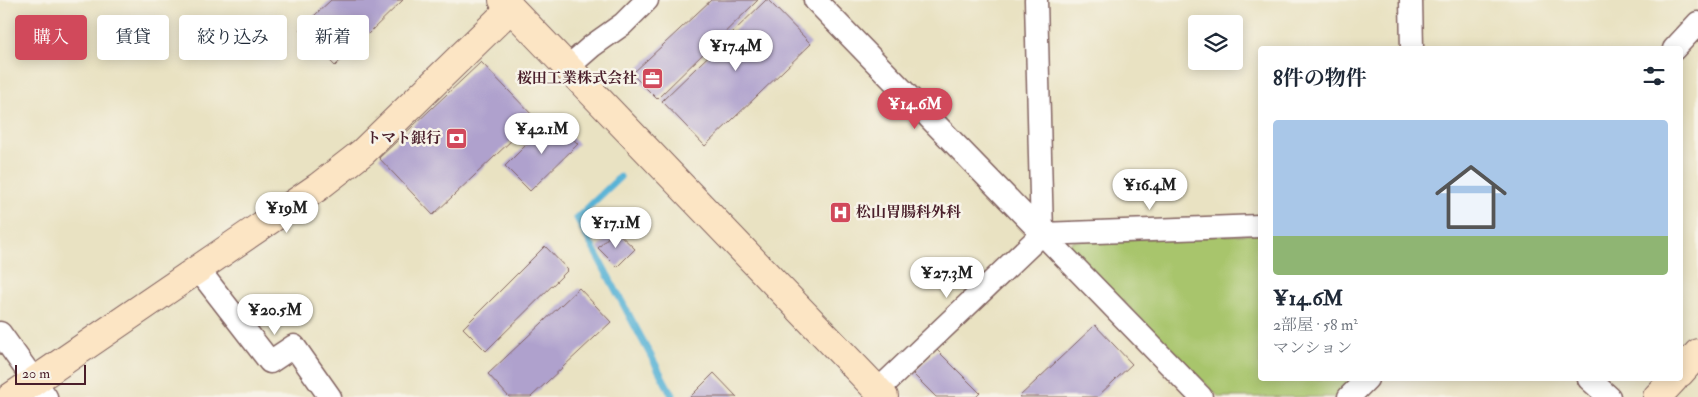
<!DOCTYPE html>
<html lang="ja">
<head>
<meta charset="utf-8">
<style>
  body { margin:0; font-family:"IM FELL Double Pica","Noto Serif JP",serif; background:#f6f6f7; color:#1f2937; height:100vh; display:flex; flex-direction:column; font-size:19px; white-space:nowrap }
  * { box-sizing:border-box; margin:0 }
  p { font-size:16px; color:#747a83 }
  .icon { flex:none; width:28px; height:28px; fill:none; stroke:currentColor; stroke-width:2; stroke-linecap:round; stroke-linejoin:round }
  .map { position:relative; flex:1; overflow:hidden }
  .side { position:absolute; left:1258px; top:46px; width:425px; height:335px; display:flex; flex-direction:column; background:#fff; border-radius:5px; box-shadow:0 2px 12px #0003 }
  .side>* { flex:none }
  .top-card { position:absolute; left:15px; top:15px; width:475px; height:45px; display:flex; gap:10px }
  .controls { position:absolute; left:1188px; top:15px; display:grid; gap:10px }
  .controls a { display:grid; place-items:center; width:55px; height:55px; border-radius:5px; background:#fff; box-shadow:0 2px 12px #0003; font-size:25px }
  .scale { position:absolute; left:15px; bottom:12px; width:71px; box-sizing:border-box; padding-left:5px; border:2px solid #4a1f2b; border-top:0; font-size:14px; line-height:18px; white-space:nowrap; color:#4a1f2b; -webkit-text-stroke:4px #f7f3e8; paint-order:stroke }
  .price { position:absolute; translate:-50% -42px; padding:0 11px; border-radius:18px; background:#fff; color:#222; font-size:16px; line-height:32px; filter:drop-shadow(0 1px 2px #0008) }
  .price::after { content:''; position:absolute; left:50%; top:30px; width:15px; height:11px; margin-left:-8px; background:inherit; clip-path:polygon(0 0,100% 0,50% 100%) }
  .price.on { background:#d1495b; color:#fff }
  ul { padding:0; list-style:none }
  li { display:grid; align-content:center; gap:10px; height:265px; padding:0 15px }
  li span { display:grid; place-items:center; height:155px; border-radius:5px; color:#555 }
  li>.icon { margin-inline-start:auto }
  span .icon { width:90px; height:90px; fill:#fffc; stroke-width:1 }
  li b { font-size:21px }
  h2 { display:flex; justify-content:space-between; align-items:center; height:60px; padding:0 15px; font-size:21px }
  .tag { padding:0 18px; border-radius:5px; background:#fff; box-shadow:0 2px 12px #0003; font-size:18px; line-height:45px }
  .tag.on { background:#d1495b; color:#fff }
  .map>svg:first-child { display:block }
</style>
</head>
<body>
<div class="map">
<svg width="1698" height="397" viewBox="0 0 1698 397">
  <rect width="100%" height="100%" fill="#f7f3e8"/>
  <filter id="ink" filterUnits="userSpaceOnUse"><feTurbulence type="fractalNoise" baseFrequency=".02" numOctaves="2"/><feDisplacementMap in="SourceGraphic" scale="10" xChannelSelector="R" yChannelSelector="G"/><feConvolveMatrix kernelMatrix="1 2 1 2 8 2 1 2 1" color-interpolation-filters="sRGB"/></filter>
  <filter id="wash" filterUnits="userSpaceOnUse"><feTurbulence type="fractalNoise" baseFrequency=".0096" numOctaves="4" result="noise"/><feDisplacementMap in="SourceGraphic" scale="20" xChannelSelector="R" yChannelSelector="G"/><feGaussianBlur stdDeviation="1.12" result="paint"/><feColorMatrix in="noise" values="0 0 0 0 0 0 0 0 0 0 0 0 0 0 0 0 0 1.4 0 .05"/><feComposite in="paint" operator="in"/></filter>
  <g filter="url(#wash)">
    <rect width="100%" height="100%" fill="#e9e2c2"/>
    <path fill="#a8c56c" stroke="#79724c" d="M1260,234v145h96l-16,18h-121l-150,-150 3,-6z"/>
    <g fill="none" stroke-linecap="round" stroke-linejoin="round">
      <path stroke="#58b3d6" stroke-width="7" d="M620,177l-43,41 96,179"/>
    </g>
    <g id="blocks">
      <path fill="#afa1cd" d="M331,0h72l-68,66 -35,-37z
        M711,0h47l-101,99 -25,-25z
        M766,0h2l43,44 -106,102 -43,-45z
        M481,62l54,56 -102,97 -54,-57z
        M553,118l25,26 -48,47 -25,-25z
        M615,230l20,19 -18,18 -19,-19z
        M545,246l23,24 -82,81 -23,-23z
        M579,288l32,34 -80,75h-22l-21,-23z
        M1095,325l37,39 -35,33h-78z
        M937,350l43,43 -4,4h-40l-23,-23z
        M714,373l23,24h-47z"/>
    </g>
  </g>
  <g filter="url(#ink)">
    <use href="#blocks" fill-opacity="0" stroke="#826360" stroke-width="1"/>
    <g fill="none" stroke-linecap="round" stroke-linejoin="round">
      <defs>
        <path id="street" d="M815,0l386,397
          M1036,0l6,234
          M1411,0l1,49
          M1674,49l24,-26
          M568,67l24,-21 31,-22 24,-24
          M198,269l72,93 24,-16 36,51
          M0,333l46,64
          M1589,379l20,18
          M877,391l165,-157 218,-8
          M1349,397l18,-18"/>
        <path id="secondary" d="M503,0l381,397
          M1680,373l18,-20
          M11,397l307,-210 45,-35 148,-144
          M1657,397l17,-18"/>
      </defs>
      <use href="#street" stroke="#826360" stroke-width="25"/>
      <use href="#secondary" stroke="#826360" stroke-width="30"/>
      <use href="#street" stroke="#fff" stroke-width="22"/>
      <use href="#secondary" stroke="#fce5c4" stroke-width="28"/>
    </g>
  </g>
  <defs>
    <symbol id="office-square" viewBox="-11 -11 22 22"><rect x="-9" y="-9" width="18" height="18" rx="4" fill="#d1495b" stroke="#f7f3e8"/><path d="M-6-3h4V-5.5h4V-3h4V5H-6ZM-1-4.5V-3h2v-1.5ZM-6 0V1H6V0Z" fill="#fff"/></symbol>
    <symbol id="bank-square" viewBox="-11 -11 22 22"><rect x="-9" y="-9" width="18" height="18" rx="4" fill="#d1495b" stroke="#f7f3e8"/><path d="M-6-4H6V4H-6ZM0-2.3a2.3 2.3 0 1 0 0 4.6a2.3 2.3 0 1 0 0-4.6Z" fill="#fff"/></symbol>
    <symbol id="hospital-square" viewBox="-11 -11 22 22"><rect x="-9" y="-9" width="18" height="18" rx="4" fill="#d1495b" stroke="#f7f3e8"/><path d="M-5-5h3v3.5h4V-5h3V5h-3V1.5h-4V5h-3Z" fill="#fff"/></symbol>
  </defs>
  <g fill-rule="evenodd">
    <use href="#office-square" x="640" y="66" width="25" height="25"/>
    <use href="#bank-square" x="444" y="126" width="25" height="25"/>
    <use href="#hospital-square" x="828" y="200" width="25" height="25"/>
  </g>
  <g text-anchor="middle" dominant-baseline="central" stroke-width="5" stroke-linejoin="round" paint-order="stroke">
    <g font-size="15" font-weight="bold" fill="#4a1f2b" stroke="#f7f3e8" text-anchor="end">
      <text x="637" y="78">桜田工業株式会社</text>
      <text x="441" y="138">トマト銀行</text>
      <text x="856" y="212" text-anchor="start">松山胃腸科外科</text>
    </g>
  </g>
</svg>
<div class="controls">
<a><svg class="icon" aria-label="layers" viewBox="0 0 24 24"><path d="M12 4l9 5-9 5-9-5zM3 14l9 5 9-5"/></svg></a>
</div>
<div class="scale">20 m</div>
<b class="price" style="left:736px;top:72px">¥17.4M</b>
<b class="price on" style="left:915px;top:130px">¥14.6M</b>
<b class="price" style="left:542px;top:155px">¥42.1M</b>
<b class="price" style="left:1150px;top:211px">¥16.4M</b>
<b class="price" style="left:287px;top:234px">¥19M</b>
<b class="price" style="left:616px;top:249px">¥17.1M</b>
<b class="price" style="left:947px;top:299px">¥27.3M</b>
<b class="price" style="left:275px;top:336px">¥20.5M</b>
<div class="top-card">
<a class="tag on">購入</a>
<a class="tag">賃貸</a>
<a class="tag">絞り込み</a>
<a class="tag">新着</a>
</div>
<section class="side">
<h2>8件の物件<svg class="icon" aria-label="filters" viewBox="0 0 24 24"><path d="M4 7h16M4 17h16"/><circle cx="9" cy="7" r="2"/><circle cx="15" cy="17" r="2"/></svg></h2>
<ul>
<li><span style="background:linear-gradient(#a9c7e8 75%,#8fb573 0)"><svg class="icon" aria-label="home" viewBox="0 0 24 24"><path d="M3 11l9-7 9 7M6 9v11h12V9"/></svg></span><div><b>¥14.6M</b><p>2部屋 · 58 m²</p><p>マンション</p></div></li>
</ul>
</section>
</div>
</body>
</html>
